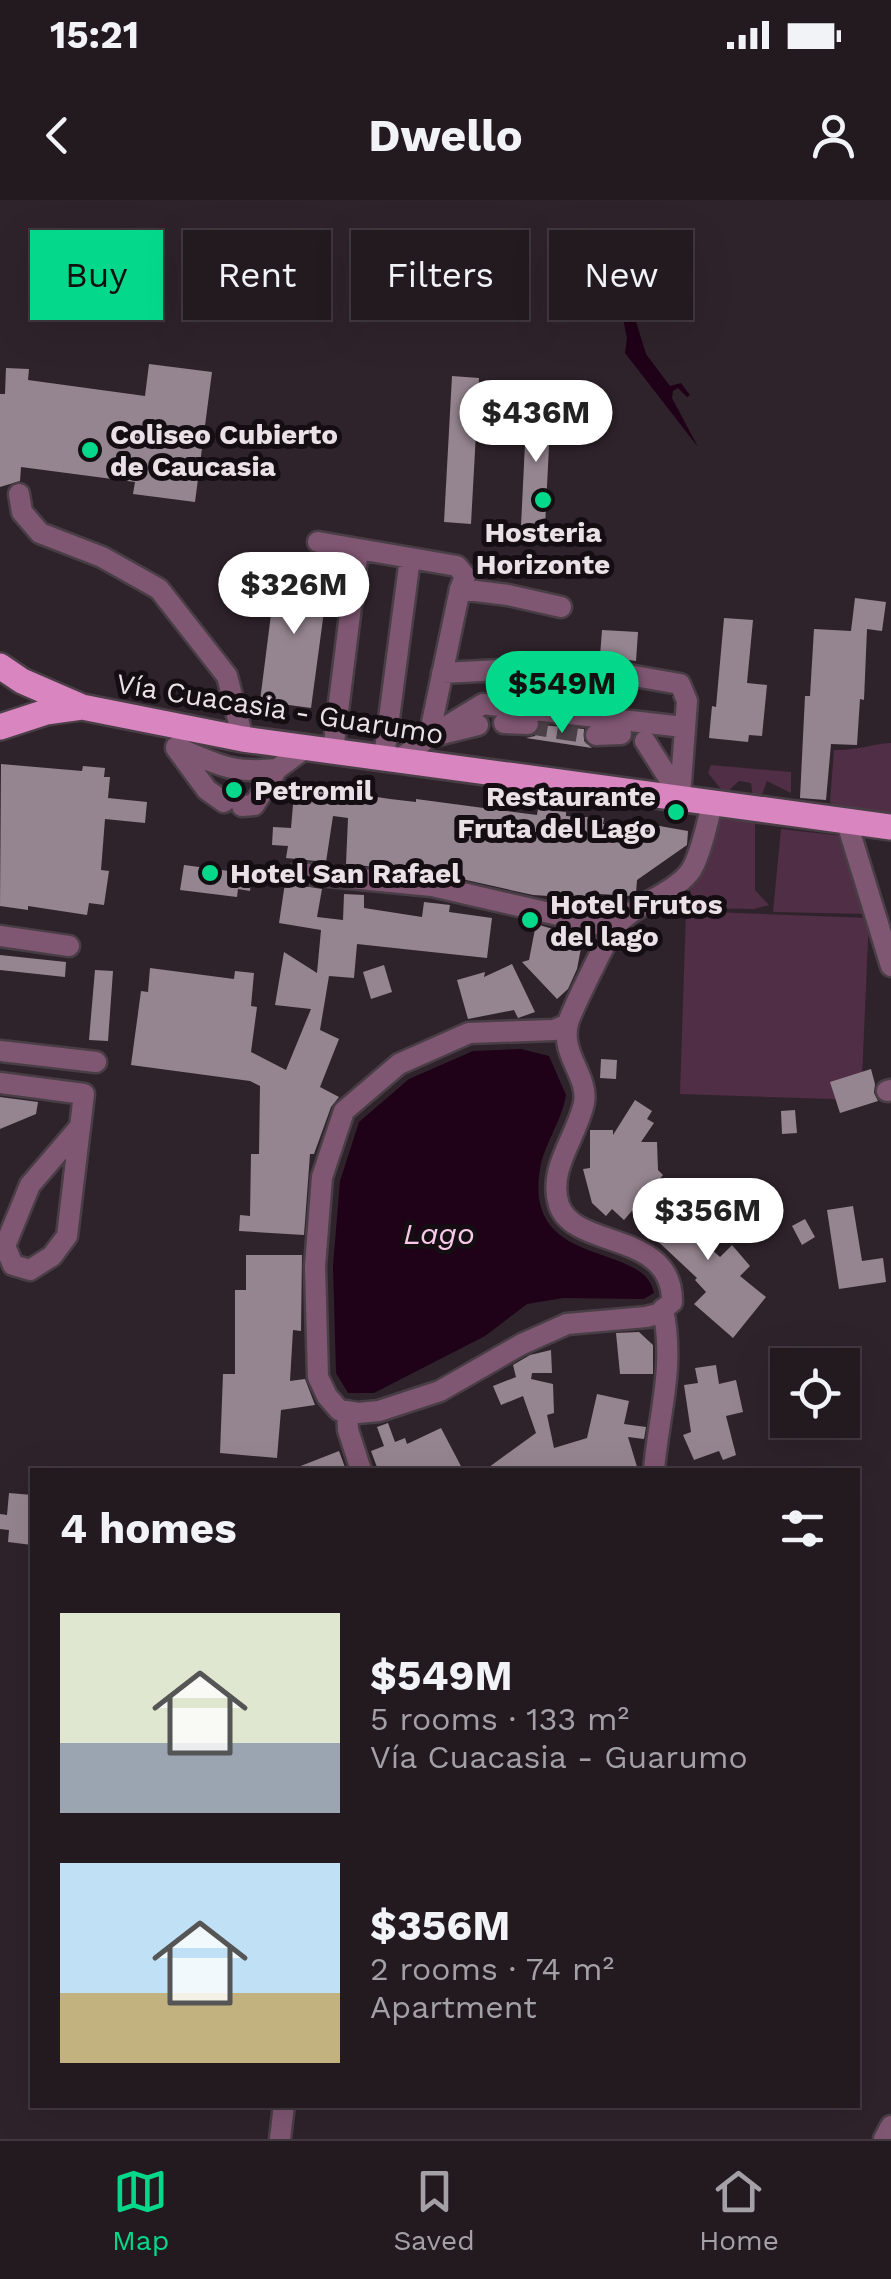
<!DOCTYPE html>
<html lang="en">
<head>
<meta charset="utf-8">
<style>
  body { margin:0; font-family:"Work Sans",sans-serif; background:#2b2329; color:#f1f3f6; height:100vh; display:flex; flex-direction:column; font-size:38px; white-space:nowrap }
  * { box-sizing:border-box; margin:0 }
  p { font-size:32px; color:#a3a1a5 }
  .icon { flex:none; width:55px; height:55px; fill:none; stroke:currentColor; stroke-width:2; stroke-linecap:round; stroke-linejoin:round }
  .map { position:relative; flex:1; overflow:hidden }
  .panel { position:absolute; left:30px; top:1268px; width:830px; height:640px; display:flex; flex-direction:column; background:#231a20; border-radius:0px; box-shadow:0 10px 40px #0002,0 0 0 2px #40383e }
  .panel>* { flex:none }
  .banner { position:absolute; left:30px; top:30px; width:832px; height:90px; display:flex; gap:20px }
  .controls { position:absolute; left:770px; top:1148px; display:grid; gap:20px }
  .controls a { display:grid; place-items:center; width:90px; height:90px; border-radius:0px; background:#231a20; box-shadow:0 10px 40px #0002,0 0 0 2px #40383e; font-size:50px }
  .price { position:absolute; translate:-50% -85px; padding:0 22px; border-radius:35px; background:#fff; color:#222; font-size:32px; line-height:65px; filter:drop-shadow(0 2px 5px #0008) }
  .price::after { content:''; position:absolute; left:50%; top:60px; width:30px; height:22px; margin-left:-15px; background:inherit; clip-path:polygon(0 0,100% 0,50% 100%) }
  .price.current { background:#04d98b; color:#111 }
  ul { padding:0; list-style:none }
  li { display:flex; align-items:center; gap:30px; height:250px; padding:0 30px }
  li span { display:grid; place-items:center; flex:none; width:280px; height:200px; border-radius:0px; color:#555 }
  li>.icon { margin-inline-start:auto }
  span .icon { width:120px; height:120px; fill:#fffc; stroke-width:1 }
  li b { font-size:42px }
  h2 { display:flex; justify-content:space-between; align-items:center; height:120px; padding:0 30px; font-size:42px }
  .tag { padding:0 35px; border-radius:0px; background:#231a20; box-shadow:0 10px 40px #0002,0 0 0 2px #40383e; font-size:35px; line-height:90px }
  .tag.current { background:#04d98b; color:#111 }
  .status { display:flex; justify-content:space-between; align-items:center; height:70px; padding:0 50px; background:#231a20; direction:ltr }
  .status svg { height:28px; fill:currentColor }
  header { display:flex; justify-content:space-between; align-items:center; height:130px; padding:0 30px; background:#231a20; font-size:45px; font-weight:700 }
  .tab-bar { display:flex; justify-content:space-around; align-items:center; height:140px; border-top:2px solid #40383e; background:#231a20; font-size:28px; color:#a3a1a5 }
  .tab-bar a { display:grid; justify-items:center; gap:5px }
  .tab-bar .current { color:#04d98b }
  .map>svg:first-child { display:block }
</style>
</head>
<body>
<div class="status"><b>15:21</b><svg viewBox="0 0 49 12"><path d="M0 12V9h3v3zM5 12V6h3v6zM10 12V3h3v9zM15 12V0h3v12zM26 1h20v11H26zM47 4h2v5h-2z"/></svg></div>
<header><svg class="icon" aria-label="back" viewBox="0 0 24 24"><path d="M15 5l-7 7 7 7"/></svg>Dwello<svg class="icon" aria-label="person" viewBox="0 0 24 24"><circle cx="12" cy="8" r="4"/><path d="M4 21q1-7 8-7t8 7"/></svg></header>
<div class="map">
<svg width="891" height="1939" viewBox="0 0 891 1939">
  <rect width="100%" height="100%" fill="#2f232b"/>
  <path fill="#502e46" d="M891,543v70l-51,-1 -10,-10 4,-52c22,1 36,-6 57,-7z
    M711,565l80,7v21l-24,-12 -6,16h-8l-2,-14 -12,-2 -14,13 -17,-21z
    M725,614l30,7v69l14,15 -15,4 -64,-1 1,-68z
    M781,629l62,7 25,78 -95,-2z
    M686,711l183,7 -8,182 -181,-6z"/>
  <path fill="#1f0118" d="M610,34l17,40 3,28 16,52 24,32 11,-3 9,12 -3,2 -9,-9 -5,3 -1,7 26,49 -73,-94 2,-15 -6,-30 -11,-9 -6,-15 -11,-8 -2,-10 4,-8 -4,-18z
    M521,849l28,7 17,39c-4,26 -22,49 -26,74 -17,102 104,71 114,124l-10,6 -81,-1 -36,6 -42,32 -111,57h-26l-12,-20 -3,-107 7,-85 19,-59 50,-43 64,-28z"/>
  <path fill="#958590" d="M149,164l63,8 -17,130 -62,-8 2,-12 -114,-15 -1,14 -20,6v-93h5l1,-26 23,1 -1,11 117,16z
    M452,176l27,2 -8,146 -27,-2z
    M527,203l24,2 -6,122 -24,-1z
    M277,367l52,7 -18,134 -51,-7z
    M855,398l31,4 -4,29 -15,-2 -3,71 -4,-1 -3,46 -26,-1 -5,56 -26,-2 5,-102h5l4,-67 37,2z
    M724,418l29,2 -6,63 20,2 -5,51 -13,-1 -1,7 -39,-4 3,-32 4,1z
    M602,430l36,2 -2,29 -36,-5z
    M569,480l36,5 -2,19 -65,-7 1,-15z
    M542,525l42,4v12l8,7 -66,-10 9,-2z
    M1,564l81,7 1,-5 22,2 -1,9h6l-2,21 39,4 -2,21 -40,-4 -4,51 8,1 -5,34 -15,-2 -2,12 -59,-9v4l-28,-4z
    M295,582l57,6 -1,5 39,6 26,3v-3l121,16 1,-6 28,3v4l38,2 -1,6h45l40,7 -1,14 -50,35 -1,13 -4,3 -33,-2 -1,5 -65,-4 -98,-22 -89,-9 2,-46 -15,-2 -7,46 -40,-4 2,-12 -16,-1 1,-18 18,1z
    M184,665l68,9 -2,17 -12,-2 -1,8 -57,-7z
    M285,683l37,6 -5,28 26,3 1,-26 20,1v13l58,9 2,-15 26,3 -1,7 43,6 -5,40 -130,-14 -3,34 -25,-2 -9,54 19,9 -19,48 19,10 -8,10 -17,47h-4l-6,81 -65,-4 1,-16 10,1 1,-62h8l1,-68 -10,-5 -119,-16 10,-74 7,1 2,-24 84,11 1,-8 19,2 -3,33 6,1 -6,45 35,18 25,-61 -36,-4 9,-53 33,21 4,-43 -42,-7z
    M536,724l47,14 -6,31 -9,20 -11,10 -35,-37 7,-2z
    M0,755l66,7 -1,15 -65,-7z
    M512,764l23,48 -17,6 -4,-8 -46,9 -11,-39 28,-8 -1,5z
    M384,765l8,27 -21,7 -8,-27z
    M95,770l18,1 -5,70 -19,-1z
    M601,859l16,1 -1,19 -16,-1z
    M871,869l4,15 -1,9 4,8 -38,12 -10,-31z
    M0,897l38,5 -2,12 -36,15z
    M635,900l17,11 -5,8 7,4 -13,19h16l1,28 5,5 -39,45 -12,-11 -6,7 -14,-13 -9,-34 7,-1v-38h23v5z
    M795,910l2,23 -15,1 -1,-23z
    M688,985l29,24 -21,26 24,22 12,-12 18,21 -10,10 26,21 -33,41 -39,-34 12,-12 -11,-12 2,-2 -49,-46z
    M853,1006l9,55 21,-3 3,24 -47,7 -12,-79z
    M805,1019l10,18 -13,8 -10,-19z
    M246,1055h56l-1,76 -8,-1 -3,51 15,-2 10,26 -34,5 -4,48 -57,-5 3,-79h12v-84h11z
    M639,1132l14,13v29h-33l-4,-41z
    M551,1150l1,23h-20l-1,6 22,5 1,29 -7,2 7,33 33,-10 10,-44 32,7 -5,23 22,3 -2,12 -16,-2 10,33h-153l51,-37 -13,-37 -22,9 -8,-19 23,-9 -3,-12 17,-10z
    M716,1165l3,19 17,-4 7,32 -17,4 10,39 -13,5 -4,-9 -25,9 -11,-25 8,-3 -7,-47 14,-2 -3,-15z
    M388,1223l7,19 10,-4 2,6 34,-16 22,42h-85l-7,-19 13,-5 -7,-19z
    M339,1251l7,19h-53v-1z
    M9,1293l23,2v50l-24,-3 1,-12 -9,-1v-15l7,1z"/>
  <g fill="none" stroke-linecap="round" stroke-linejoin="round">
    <path stroke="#4b4047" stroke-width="20" stroke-dasharray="20 10" stroke-linecap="butt" d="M528,524l68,11"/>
    <defs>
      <path id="minor" d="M19,294l3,18 18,21 62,24 57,32 68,87 16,63
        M318,342l139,24 8,10 -5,13
        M442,473l135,-7 103,18 7,17 -7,95 -35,-55
        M504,523l24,1
        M596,535l25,-1
        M429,537l54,-33 200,23
        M429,537l31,-148 48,6 53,12
        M176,547c41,17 55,27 101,22
        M176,548l31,42 17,12
        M333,551l25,-201
        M384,557l26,-199
        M400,559l29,-22 49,-12
        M242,606l12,-1 23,-36 27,-20
        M847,623l44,143
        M298,673l134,13 183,42
        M0,736l69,10
        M568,824l-14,6 -85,3 -70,31 -55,47 -22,66 -7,89 3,111 9,19 12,14 19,3 21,-2 61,-20 82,-47 45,-20 79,-7 12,-3 14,-12c1,-72 -98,-52 -113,-97 -12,-36 18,-68 25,-102 5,-27 -24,-48 -16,-80 3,-11 40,-87 47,-96 19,-23 55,-31 74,-54 11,-13 19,-54 24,-72
        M0,851l96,11
        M0,883l84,11 -17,142 -15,20 -22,14 -17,-5 -8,-19 25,-61 48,-56
        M887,891l4,-1
        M347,1211l1,19 13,40
        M654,1270c5,-58 21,-102 9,-161
        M280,1939l4,-34
        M884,1939l7,-13"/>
      <path id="major" d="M0,466l22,15 60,26 161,32 648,88
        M0,527l46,-15 36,-5"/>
    </defs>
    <use href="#minor" stroke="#493e45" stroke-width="25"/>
    <use href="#major" stroke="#493e45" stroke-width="30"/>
    <use href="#minor" stroke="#805773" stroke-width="20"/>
    <use href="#major" stroke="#d885c0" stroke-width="25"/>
  </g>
  <g fill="#04d98b" stroke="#140e12" stroke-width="4">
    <circle cx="90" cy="250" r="10"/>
    <circle cx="543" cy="300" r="10"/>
    <circle cx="234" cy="590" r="10"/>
    <circle cx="676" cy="612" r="10"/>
    <circle cx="210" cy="673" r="10"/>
    <circle cx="530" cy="720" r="10"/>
  </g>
  <g text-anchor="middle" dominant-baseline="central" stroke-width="10" stroke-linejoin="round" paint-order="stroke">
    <g font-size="28" font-weight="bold" fill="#eae1e7" stroke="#140e12" text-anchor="start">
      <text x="110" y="234">Coliseo Cubierto<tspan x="110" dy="32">de Caucasia</tspan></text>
      <text x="543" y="332" text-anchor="middle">Hosteria<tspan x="543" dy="32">Horizonte</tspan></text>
      <text x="254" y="590">Petromil</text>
      <text x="656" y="596" text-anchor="end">Restaurante<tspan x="656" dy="32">Fruta del Lago</tspan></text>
      <text x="230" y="673">Hotel San Rafael</text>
      <text x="550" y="704">Hotel Frutos<tspan x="550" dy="32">del lago</tspan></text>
    </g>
    <g font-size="28" fill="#eae1e7" stroke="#140e12">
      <text transform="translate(280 509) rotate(9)">Vía Cuacasia - Guarumo</text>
    </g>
    <g font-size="30" font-style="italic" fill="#fac9ea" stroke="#140e12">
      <text x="439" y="1033">Lago</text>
    </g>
  </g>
</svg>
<div class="controls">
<a><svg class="icon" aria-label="locate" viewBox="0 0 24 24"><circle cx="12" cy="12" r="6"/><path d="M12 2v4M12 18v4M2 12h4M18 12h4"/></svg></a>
</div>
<b class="price" style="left:536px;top:265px">$436M</b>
<b class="price" style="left:294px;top:437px">$326M</b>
<b class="price current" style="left:562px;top:536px">$549M</b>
<b class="price" style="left:708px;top:1063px">$356M</b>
<div class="banner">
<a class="tag current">Buy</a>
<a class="tag">Rent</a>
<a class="tag">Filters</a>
<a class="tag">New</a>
</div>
<section class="panel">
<h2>4 homes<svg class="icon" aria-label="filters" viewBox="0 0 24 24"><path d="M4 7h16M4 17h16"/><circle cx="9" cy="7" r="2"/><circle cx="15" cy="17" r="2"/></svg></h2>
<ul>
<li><span style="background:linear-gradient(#dfe7d0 65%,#9aa5b1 0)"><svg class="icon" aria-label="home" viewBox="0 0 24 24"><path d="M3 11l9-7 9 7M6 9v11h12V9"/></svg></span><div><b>$549M</b><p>5 rooms · 133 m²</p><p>Vía Cuacasia - Guarumo</p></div></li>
<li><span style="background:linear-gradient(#bfe0f5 65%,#c2b280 0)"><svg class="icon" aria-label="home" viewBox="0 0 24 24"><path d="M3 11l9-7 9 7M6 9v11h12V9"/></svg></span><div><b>$356M</b><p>2 rooms · 74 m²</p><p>Apartment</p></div></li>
</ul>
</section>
</div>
<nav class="tab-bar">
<a class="current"><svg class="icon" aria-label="map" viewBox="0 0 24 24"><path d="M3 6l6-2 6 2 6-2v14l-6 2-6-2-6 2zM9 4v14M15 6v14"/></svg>Map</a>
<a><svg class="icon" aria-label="saved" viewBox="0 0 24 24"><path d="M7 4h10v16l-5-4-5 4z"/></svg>Saved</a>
<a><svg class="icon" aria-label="home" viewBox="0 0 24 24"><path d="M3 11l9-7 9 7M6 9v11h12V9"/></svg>Home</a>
</nav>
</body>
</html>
